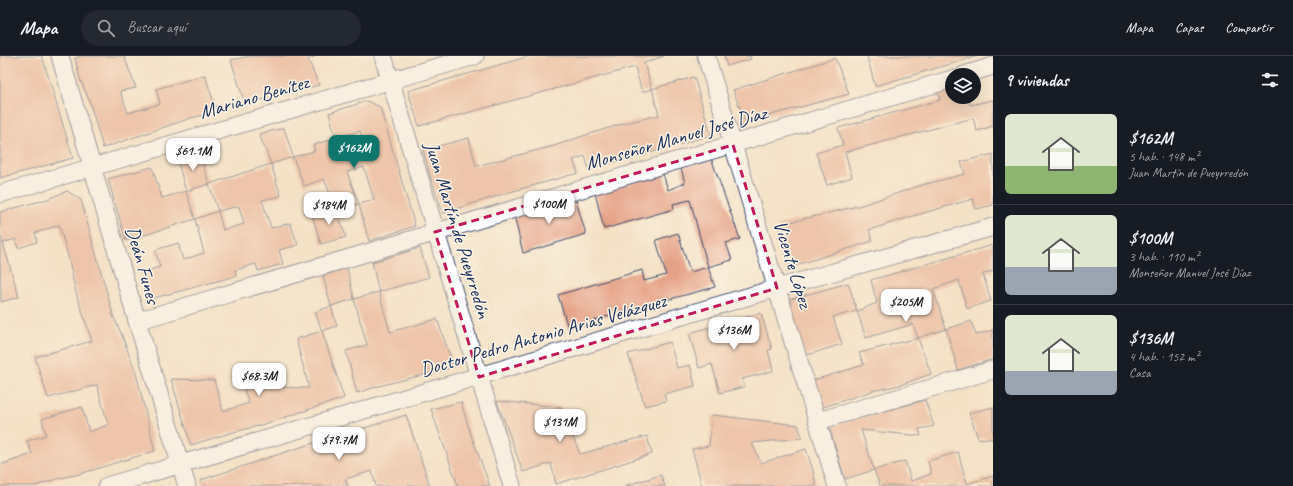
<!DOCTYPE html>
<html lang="es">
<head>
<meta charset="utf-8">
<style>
  body { margin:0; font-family:Caveat,sans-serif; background:#242831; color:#f1f3f6; height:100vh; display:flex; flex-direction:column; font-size:15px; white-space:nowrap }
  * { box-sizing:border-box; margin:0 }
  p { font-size:13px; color:#9ea1a6 }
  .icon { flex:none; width:22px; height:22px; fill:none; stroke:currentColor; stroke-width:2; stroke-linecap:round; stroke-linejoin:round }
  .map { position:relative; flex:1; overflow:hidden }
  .sheet { display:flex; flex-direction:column; background:#171b24; width:300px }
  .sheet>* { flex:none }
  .controls { position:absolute; left:945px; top:12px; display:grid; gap:8px }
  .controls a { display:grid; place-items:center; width:36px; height:36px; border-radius:50%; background:#171b24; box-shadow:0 4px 16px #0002; font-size:20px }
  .price { position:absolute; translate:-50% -34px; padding:0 9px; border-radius:8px; background:#fff; color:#222; font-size:13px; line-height:26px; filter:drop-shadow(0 1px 2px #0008) }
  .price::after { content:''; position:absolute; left:50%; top:24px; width:12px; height:9px; margin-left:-6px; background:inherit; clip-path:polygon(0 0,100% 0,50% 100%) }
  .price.selected { background:#0f766e; color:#fff }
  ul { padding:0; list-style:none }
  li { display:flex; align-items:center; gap:12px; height:100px; padding:0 12px }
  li+li { border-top:1px solid #363941 }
  li span { display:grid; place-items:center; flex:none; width:112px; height:80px; border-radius:6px; color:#555 }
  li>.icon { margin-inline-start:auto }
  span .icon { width:48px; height:48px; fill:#fffc; stroke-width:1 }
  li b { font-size:17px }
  h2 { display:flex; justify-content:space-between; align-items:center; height:48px; padding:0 12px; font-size:17px }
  header { display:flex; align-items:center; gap:24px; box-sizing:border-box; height:56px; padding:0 20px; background:#171b24; border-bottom:1px solid #363941 }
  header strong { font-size:19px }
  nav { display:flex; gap:22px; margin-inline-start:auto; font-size:14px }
  .search { width:280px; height:36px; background:#242831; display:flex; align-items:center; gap:10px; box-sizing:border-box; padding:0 14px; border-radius:22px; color:#9ea1a6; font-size:15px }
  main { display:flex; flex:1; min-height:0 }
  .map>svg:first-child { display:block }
</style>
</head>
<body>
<header>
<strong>Mapa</strong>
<div class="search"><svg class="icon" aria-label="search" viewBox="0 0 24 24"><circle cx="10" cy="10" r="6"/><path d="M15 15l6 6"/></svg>Buscar aquí</div>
<nav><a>Mapa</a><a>Capas</a><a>Compartir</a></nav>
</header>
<main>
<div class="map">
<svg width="993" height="430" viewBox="0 0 993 430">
  <rect width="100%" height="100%" fill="#fcf5e5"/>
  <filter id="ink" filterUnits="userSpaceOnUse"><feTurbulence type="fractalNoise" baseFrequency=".025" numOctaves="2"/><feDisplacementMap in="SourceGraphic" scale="8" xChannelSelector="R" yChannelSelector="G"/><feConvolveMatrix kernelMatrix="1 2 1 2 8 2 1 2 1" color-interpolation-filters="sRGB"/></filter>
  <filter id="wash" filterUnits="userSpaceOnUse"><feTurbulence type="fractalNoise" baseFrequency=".012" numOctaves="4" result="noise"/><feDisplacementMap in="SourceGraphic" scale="16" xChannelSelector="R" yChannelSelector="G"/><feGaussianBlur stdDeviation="0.9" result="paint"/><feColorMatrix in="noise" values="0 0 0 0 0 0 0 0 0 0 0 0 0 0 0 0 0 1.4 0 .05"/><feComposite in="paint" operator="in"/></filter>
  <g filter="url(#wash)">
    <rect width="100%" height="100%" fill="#f4e2c7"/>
    <g id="blocks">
      <path fill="#e6a287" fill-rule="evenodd" d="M0,0h42l31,102 -73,20z
        M82,0h42l12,32 -16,3 8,22 32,-9 -4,-15 49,-14 12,37 -26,6 -88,30 -14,-48 -9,-21 -5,-21z
        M250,0h66l-8,3 11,26 -74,19 -14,-44z
        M530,0h134l-20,7 8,26 -10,3 -7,-25 -216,59 -11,-35z
        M724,0h26l1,3 -24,7z
        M867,0h111l-103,30z
        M835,2l14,36 -104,28 -12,-32z
        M694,21l17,58 -43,13 -54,14 -25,8 -4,-14 -12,4 5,13 -68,19 -67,21 -13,-37 -7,-26 46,-12 7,28 78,-20 26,-9 41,-13 38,-9 -7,-26z
        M952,31v10h16l2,8 23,-5v26l-16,5 -4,-13 -128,34 7,25 -25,8 -11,-32 27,-8 -5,-17 102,-28 -2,-9z
        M367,45l13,6 35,119 -46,15 -10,-37 -23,4 -12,-29 -20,7 -11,-29 -22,7 -12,-30 25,-6 9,29 22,-6 -2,-6 23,-7 6,18 24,-7 -6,-18 -24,7 -7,-25zM364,111l10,33 -15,4 -12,-32z
        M199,96l10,32 -23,7 -9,-32z
        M993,98v51l-17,4 -3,-10 -60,17 -44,14 4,11 -83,26 -12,-42 84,-20 60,-20 43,-11 -4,-12z
        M711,102l29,81 -14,4 6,17 -24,7 -18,-67 -17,4 1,5 -70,20 -9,-36 68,-19 5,16 17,-7 -4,-15z
        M271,108l10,32 -19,4 9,28 19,-5 8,22 -19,5 4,14 -25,7 -2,-7 -21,6 1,6 -86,23 -8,-27 18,-5 -5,-17 23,-7 5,17 21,-7 -9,-34 23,-8 5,19 21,-6 -5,-18 -21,5 -9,-27z
        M152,111l10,31 24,-7 9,28 -69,22 -18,-62z
        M67,135l14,9 33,118 7,15 15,40 19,78 -37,11 -38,12 -20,4 -25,8h-35v-21l32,-11 -5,-13 19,-6 -4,-16 40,-12 7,25 19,-7 -11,-40 -49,13 -13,-41 57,-16 -16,-48 -8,-37 -9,-31 -24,8 2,9 -19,6 -3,-9 -12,4 -3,-8v-23l48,-13z
        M575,142l11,36 -63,19 -9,-38z
        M336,152l10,29 -25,7 -9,-29z
        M678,177l12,39 18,-5 7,20 -86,23 -61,18 -10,-33 84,-25 2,11 22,-6 -10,-35z
        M3,187l16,54 -18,5 -1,-58z
        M993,189v26l-10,3 8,27 -24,8 -8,-29 -26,9 13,40 -28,9 13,36 -31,11 -28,6 -52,17 -9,-27 53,-16 -5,-12 59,-15 -5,-14 -47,14 -9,-27 20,-8 -6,-23z
        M420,192l9,29 -50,15 -7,-30z
        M347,212l7,31 25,-7 11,40 47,-13 17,48 -75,19 -22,7 -11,-42 21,-6 -13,-46 -23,7 -8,-30z
        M848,227l9,28 -24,6 9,27 -38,12 -16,-56z
        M331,250l6,20 -15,5 -7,-19z
        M761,257l11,36 -4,1 5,21 -31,8 2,8 -24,6 -8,-29 -13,4 -10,-35z
        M971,265l5,14 17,-5v29l-35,11 -12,-41z
        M322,275l22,67 -86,28 -28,7 -39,12 -20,-66 43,1 9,31 26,-8 -7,-19 26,3 41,1 -13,-49z
        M670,286l7,26 13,-3 5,21 -31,8 2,7 -21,5 -17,-52z
        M925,344l9,26 -15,3 2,7 -60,-6 13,40 -29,9 -16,-52z
        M497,345l64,6 19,47 67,-18 5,18 -96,30 -5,-21 -28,9z
        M461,346l9,30 20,54h-32l-27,-77z
        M993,351v32l-15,-1 -9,-25z
        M406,359l24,71h-54l-4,-15 -27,8 3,7h-145l-2,-6 106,-35 26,-7z
        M712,359l86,10 4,13 -50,5 9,20 45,-14 7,21 3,16h-114l-10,-37 17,-3z
        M958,396l9,32 26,-8v10h-113l-6,-16 31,-9 6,20 20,-7 -3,-13z
        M661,419l4,11h-41z"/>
    </g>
  </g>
  <g filter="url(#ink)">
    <use href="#blocks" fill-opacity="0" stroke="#3c4a6e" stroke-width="1"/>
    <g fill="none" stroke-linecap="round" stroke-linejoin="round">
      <defs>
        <path id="minor" d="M60,0l77,265 50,165
          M383,0l129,430
          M706,0l131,430
          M964,19l29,-9
          M0,138l475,-138
          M137,265l815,-242
          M818,365l175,-51
          M107,430l670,-198 216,-61"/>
      </defs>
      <use href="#minor" stroke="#3c4a6e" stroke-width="19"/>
      <use href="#minor" stroke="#fff" stroke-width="17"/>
    </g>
  </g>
  <path d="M0 0H993V430H0ZM733,89l44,143 -298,89 -44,-145z" fill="#f4e2c7" fill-opacity=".55" fill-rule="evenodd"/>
  <path fill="none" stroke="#c2185b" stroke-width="3" stroke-dasharray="8 5" stroke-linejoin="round" d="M733,89l44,143 -298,89 -44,-145z"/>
  <g text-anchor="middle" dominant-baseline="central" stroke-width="3" stroke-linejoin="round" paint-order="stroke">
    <g font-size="20" fill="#1b2f5e" stroke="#fcf5e5">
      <text transform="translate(254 41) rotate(-16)">Mariano Benítez</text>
      <text transform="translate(676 82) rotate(-16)">Monseñor Manuel José Díaz</text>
      <text transform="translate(458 174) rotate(73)">Juan Martín de Pueyrredón</text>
      <text transform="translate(793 208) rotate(73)">Vicente López</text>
      <text transform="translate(143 209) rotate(74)">Deán Funes</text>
      <text transform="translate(543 279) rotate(-16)">Doctor Pedro Antonio Arias Velázquez</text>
    </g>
  </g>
</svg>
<div class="controls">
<a><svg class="icon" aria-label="layers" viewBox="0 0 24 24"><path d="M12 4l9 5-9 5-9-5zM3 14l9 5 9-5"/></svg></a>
</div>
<b class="price selected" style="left:354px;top:113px">$162M</b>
<b class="price" style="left:193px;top:116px">$61.1M</b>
<b class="price" style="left:549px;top:169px">$100M</b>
<b class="price" style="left:329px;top:170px">$184M</b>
<b class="price" style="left:906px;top:267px">$205M</b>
<b class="price" style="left:734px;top:295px">$136M</b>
<b class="price" style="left:259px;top:341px">$68.3M</b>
<b class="price" style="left:560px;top:387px">$131M</b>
<b class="price" style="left:339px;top:405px">$79.7M</b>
</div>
<section class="sheet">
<h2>9 viviendas<svg class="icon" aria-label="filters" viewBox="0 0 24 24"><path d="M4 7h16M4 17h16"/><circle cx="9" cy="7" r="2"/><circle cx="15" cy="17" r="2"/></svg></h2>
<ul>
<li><span style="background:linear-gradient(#dfe7d0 65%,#8fb573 0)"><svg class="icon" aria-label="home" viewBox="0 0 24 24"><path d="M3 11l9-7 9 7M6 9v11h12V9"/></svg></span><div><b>$162M</b><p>5 hab. · 148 m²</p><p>Juan Martín de Pueyrredón</p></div></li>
<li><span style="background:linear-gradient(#dfe7d0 65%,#9aa5b1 0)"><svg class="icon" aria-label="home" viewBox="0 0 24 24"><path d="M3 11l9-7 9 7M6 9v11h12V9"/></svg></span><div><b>$100M</b><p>3 hab. · 110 m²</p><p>Monseñor Manuel José Díaz</p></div></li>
<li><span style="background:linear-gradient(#dfe7d0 70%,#9aa5b1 0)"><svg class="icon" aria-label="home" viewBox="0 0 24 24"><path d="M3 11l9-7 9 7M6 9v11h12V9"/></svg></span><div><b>$136M</b><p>4 hab. · 152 m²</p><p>Casa</p></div></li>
</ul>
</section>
</main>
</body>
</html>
